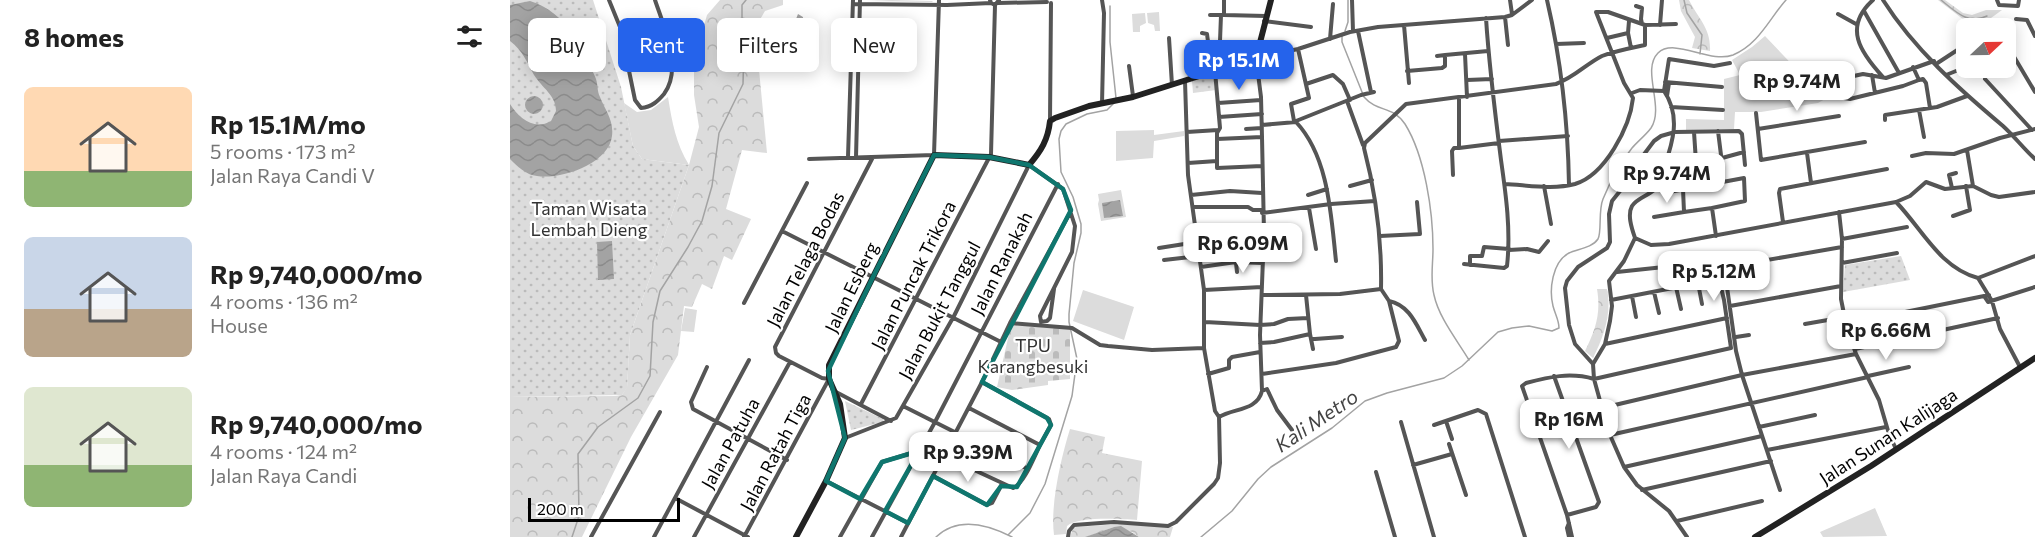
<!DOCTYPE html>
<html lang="en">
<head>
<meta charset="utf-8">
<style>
  body { margin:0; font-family:Commissioner,sans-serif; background:#f2f2f2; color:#222; height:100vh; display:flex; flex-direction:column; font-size:22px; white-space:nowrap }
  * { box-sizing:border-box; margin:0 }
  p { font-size:20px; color:#767676 }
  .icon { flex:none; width:33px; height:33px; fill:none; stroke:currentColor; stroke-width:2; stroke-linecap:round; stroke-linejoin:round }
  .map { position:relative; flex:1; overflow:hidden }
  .panel { display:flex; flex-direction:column; background:#fff; width:510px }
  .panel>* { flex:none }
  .banner { position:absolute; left:18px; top:18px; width:570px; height:54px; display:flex; gap:12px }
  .needle { width:39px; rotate:68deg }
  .tools { position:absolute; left:1446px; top:18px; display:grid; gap:12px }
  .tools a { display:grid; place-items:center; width:60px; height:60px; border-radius:9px; background:#fff; box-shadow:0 3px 15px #0003; font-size:30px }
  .scale { position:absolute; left:18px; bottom:15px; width:152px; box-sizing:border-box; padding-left:6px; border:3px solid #000; border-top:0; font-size:16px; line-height:21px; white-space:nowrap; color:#000; -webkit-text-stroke:4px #fff; paint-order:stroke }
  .price { position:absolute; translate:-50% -51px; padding:0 14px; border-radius:12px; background:#fff; color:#222; font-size:20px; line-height:39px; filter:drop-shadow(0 2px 3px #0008) }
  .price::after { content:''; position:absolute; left:50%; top:36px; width:18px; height:14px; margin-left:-9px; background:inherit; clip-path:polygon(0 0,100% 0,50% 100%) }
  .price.active { background:#2563eb; color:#fff }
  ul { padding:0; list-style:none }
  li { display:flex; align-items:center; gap:18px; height:150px; padding:0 24px }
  li span { display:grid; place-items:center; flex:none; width:168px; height:120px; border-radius:9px; color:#555 }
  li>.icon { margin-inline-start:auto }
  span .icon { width:72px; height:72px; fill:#fffc; stroke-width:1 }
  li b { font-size:26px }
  h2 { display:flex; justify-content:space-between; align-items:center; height:72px; padding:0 24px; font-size:26px }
  .pill { padding:0 21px; border-radius:9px; background:#fff; box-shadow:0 3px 15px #0003; font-size:21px; line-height:54px }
  .pill.active { background:#2563eb; color:#fff }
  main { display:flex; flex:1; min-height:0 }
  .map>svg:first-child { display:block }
</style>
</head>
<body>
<main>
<section class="panel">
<h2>8 homes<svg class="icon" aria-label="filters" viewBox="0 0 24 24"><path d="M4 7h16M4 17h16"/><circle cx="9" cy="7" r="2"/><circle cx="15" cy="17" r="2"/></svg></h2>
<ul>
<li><span style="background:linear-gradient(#ffd9b3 70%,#8fb573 0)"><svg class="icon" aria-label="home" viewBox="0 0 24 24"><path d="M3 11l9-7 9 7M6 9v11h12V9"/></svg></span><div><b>Rp 15.1M/mo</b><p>5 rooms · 173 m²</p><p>Jalan Raya Candi V</p></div></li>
<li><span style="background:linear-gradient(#c9d6e8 60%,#b9a48a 0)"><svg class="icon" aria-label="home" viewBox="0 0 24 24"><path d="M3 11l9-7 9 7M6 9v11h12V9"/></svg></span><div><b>Rp 9,740,000/mo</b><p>4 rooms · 136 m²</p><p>House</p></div></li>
<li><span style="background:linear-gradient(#dfe7d0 65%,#8fb573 0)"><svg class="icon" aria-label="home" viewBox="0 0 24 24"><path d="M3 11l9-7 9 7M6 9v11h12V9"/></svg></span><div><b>Rp 9,740,000/mo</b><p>4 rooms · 124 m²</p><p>Jalan Raya Candi</p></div></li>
</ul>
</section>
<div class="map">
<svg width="1525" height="537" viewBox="0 0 1525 537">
  <defs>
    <pattern id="forest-crowns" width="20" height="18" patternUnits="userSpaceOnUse" patternTransform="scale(1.5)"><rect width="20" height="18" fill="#dcdcdc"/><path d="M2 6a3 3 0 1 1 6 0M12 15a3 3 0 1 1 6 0" fill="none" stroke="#bbb"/></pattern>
    <pattern id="cemetery-stones" width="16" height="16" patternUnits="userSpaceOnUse" patternTransform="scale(1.5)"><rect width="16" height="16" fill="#dcdcdc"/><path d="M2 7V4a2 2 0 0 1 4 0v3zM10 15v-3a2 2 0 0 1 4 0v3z" fill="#bbb"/></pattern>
    <pattern id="park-dots" width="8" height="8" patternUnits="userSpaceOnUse" patternTransform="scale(1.5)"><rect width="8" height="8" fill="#dcdcdc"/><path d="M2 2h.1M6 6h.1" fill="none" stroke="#bbb" stroke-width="1.8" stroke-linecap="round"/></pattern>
    <pattern id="water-waves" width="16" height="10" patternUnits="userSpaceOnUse" patternTransform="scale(1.5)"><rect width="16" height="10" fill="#a3a3a3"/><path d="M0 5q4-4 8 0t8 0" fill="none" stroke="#8b8b8b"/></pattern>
  </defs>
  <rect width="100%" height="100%" fill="#fff"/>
  <path fill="#dcdcdc" d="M382,0l40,1 1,1 -67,-1z
    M649,12l1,19h-5l-1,-6 -6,-2 -1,-10z
    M635,13l1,10 -6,3v6h-7l-1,-18z
    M1255,36l60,63 -7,4 -57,9h-26l-1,17 -48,1v-11l38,1v-41l16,-4 -8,-15 20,-13z
    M158,97c4,25 8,47 21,68l-47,-6 -9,-13 -9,-43 13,9 14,-2z
    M644,130v5l30,-4v5l-30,5 -1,17 -37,3v-30z
    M611,190l5,27 -25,4 -3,-17 1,-4 -1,-6z
    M573,290l51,17 -10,33 -51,-19z
    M175,308l12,2 -3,22 -13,-1z
    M1365,508l12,28 -64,1 -3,-5z"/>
  <path fill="url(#forest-crowns)" d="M210,0h63v5l-18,6 -10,17 12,125 -25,-3 -16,59 25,10 -19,41 -8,-4 -12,33 -10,-5 -10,23 -8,-1 -6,49 -47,82 -49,100h-72v-140l105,-1 7,-1 5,-8 3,-52 59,-170 10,-38 -5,-32v-35l13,-45z
    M1169,0h10c10,20 22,28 21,51l-18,-3 3,-11 -14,-26z
    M1428,0h7l18,13 9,2 14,-5h16l-11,8 -23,5z
    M1087,289h10c5,24 -3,47 -14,69l-8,-7c11,-22 16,-38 12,-62z
    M560,429l35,8 -3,16 40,8 -5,59c-16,-1 -59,-4 -70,6l-1,8 -12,1c-4,-30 7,-77 16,-106z
    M611,524l52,3 -3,10h-31l-7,-5 -18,-5 -28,10h-16l3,-9 3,-1z"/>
  <path fill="url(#cemetery-stones)" d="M501,325l59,4v50l-22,2v4l-36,5 -15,-3z"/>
  <path fill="url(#park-dots)" d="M0,0h83l28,87 12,59 9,13 47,6 -59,170 -3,53 -5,7 -112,2z
    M704,73l2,17 -23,3 -1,-12z
    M1391,256l9,24 -67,12 2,-27z
    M335,401l38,18v3l-32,8z"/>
  <path fill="url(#water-waves)" d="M20,1c17,5 34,18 42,34 3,5 3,12 7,17 7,8 13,16 17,27 2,6 1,12 4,18 5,13 14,23 12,39 -3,28 -52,44 -75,40 -11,-1 -20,-10 -27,-17v-55c9,14 24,27 41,17l5,-10c0,-16 -14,-23 -22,-36 -7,-13 -11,-24 -24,-34v-36z
    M288,14l5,3 1,19h-3l-1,-6 -6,-6z
    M15 105a9 9 0 1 1 18 0a9 9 0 1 1-18 0Z
    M610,200l3,16 -19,2 -2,-15z
    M102,241l2,38 -16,1 -1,-38z
    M611,526l18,11h-54l29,-10z"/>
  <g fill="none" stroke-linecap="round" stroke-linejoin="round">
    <path stroke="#a3a3a3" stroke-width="1.5" d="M1174,0l3,13 15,22 -2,19
      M1431,0c15,12 27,25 46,16
      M600,6v36l6,56
      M835,31l3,-9v-22
      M832,36v6l22,55c14,16 28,8 41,27 20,32 28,88 28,125 0,16 -3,30 1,46 5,23 23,45 35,65
      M498,535l22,-22 15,-29 27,-88 5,-37 -8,-37v-8l5,-51 7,-30v-9l-8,-27 -12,-25 -2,-33 2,-8 5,-7 21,-10 20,-4 8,-8
      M62,537l7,-21 -1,-62 20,-27 40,-29 12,-22 3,-54 7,-31 28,-44 14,-26 10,-35 7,-53 24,-49 1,-41 -2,-26v-12l4,-5
      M426,537c22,-21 51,-13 76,0
      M691,537l31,-26 26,-32 13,-12 61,-39 33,-27 22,-8 57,-15 18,-12 36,-34 14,-4 17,-2 23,5 7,-3c0,-8 -4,-14 -6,-22 -4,-16 -1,-44 16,-53 8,-4 23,-5 29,-14 4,-7 0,-28 5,-40 7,-17 17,-36 29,-51 6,-7 14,-13 19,-20 14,-21 -10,-58 7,-75 16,-16 52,11 75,2 26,-11 36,-36 53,-55"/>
    <path stroke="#555" stroke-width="4" d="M99,0l11,27 15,73 6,8c11,-1 17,-7 23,-14 19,-25 0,-67 -9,-94
      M480,0l1,3 4,2 4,-5
      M592,0l2,13 -2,91
      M714,0v15l42,1
      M842,0l1,31
      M1000,0l2,14
      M1037,0c14,60 21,123 22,185
      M1363,0c-30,27 -13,52 10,77
      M1373,0c31,49 76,89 120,126 11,10 21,23 32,33
      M1487,0l2,5 19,1 1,-6
      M488,3l49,-1
      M343,4l94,1 44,-2
      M1126,6l6,2 -1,11 1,5
      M1354,11l35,62
      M1328,14l18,10
      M700,15h13
      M711,15l-1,26 2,27
      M995,17l3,28
      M1506,19l11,1 8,16
      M754,21l47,6
      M1119,21l-1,12 3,15
      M894,25l5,58
      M1135,25l31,-1
      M1150,25l2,-25
      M848,31l13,61
      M692,33l5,1 5,38
      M659,38l3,47
      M1097,38l21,-5
      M820,39l3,-35
      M1046,44l28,-1
      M955,54l2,43
      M1503,55l22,37
      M927,56l8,-1
      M1426,64l29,-19
      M619,66l4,30
      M1403,67l6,13 -16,6 -53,13 -6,-1 -11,-15 2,-3 28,-6 23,4 48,-17
      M705,71l5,57 -3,5v35l45,-2
      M897,71l35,-3 3,-2v-11l43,-4
      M1362,75l3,18
      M1436,75l20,-8
      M1475,79l47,51
      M957,80l25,-1
      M1409,80l4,-1 3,4 4,25
      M1155,82l57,5
      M796,84l27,-9 10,9 7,16
      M1154,91l5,-32 45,7 16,-3
      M1122,93l8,-3 24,1c17,25 9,51 0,77 -3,7 -4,15 -9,21 -7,7 -18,9 -23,17 -5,9 0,23 3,32
      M1157,96l2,-13
      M837,101l16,44
      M708,103l43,-3
      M1161,107l52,3
      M1409,110l5,27
      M1246,113l5,47 104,-18
      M709,117l43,-3
      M1375,120v-5l52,-8 30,-11
      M540,121l1,-118
      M784,121l-3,-17 18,-6 -11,-49
      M786,121l65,-26 13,-3
      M752,125l34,-3c33,35 35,94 40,139
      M736,129l16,-1
      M1248,129l81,-13
      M1208,131l3,24
      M677,132l31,-2
      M1184,132l2,30
      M707,139l45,-2
      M989,141l69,-5
      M949,148l40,-5
      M1457,150l6,36
      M1297,153l4,30
      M1402,156l14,-3 28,1 46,-16 35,-9
      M338,157l5,-157
      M346,157l4,-157
      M299,159l125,-4 5,-155
      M678,163l29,-2
      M1179,167l55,-15
      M943,175l-1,-24 2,-3h5v-50
      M840,186l22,-6
      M1034,186l7,38
      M1442,188l-3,-13 7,-2
      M1173,189l1,23 28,-4
      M1159,192l75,-14 1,23 -33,7 4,28
      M681,195l39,-4 32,2
      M798,195l19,-6
      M1387,203c25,26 43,65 81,75
      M683,207h55l5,3h9
      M799,208l7,41
      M1329,212l3,27 -1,60 5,25 10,30 23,46 10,34 7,15
      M752,213l69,-9 44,-3
      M1443,216l17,-6 -4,-24
      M1144,217l30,-5
      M1273,222l-4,-29 1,-4 107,-20
      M272,231l219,111
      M870,236l40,-2 -3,-32
      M1125,238l16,7 18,-1 227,-42 14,-6 16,-14 19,7 28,-3 18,9 8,2 36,-5
      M1125,238l-11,23 -15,20 3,25 -2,15 -5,23 -12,20 1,15 8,29 8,27 14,32 13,18 32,26 18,26
      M1332,239l65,-12
      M649,248l38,-6 67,-2
      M999,250l18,-1 12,3 9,-11
      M654,260l35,-4
      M726,262l27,1
      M726,263l1,9
      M1332,263l55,-10
      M954,264l40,4 3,-2c4,-35 -1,-71 -6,-106 -6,-47 -12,-95 -15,-142
      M960,265v-9h12l2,-9 25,2
      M691,267l35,-5v-21
      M1217,267l115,-20
      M1107,272l47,-5
      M1468,278l14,23 8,28 20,38
      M1468,278l57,-22
      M1188,283l4,21
      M1166,287l5,22
      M1217,287l9,64 6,24 38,115
      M871,289c1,-48 -5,-95 -17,-141l1,-5 41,-39 150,-20c19,-7 30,-20 46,-28 13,-5 29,-8 43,-11v-20l-37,-13h-12l28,71 9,15c-3,29 -28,77 -58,86 -22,6 -48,1 -70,0
      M694,290l58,-3
      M1144,292l5,21
      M753,295l77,-1 41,-5
      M796,295l4,39
      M1122,296l4,21
      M1474,296l4,6 47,-15
      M879,301c20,4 27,23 36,39
      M234,303l63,-120
      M1220,306l111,-20
      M695,322l55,3 14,-1 14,-5 20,-1
      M500,323l62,5 28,17 8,1 44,4 52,-2
      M1295,324l40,-7
      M1336,324l143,-29
      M800,334l1,5h4l27,-2
      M1226,337l13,-2
      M801,339l2,10
      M750,343l14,-1 36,-8
      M1095,344l122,-26
      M1345,349l143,-31
      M1083,364l-18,-20 -6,-19 -4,-37 2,-7 11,-14 29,-19 3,-6 -1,-28 3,-13 20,-25 7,-15 15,-20 7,-5 14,-4 64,-1 3,3 3,31
      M197,367l-16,35 2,7 94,51
      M698,374l21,-6v-8l3,-3 28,-5
      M752,374l74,-11 60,-16 3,-6 -10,-40 -8,-12
      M1044,376l45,126 -3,5 -29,8
      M1358,376l41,-9
      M472,382l67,37 2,6 -11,20
      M752,391l5,-2 10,21 15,20
      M326,392l55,29
      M351,404l130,-250 4,-149
      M393,406l125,63
      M1092,408l140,-33 114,-21
      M709,417c15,-9 38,-6 43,-26l-2,-56 4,-102 -2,-96 -1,-40 -5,-39 42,-9 52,-17 28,-5 127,-10 7,-2 20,-15
      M936,421l6,18
      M891,422l33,115
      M924,425l44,-15 8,4 39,123
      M1249,427l56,-12
      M1100,435l258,-58
      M335,438l51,-20 58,-102 75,-151 34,24 12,37 -3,26 -32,64 1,6 6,-1 3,-3 4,-29
      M939,444l17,51
      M1257,450l119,-23
      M434,456l69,32c11,-4 21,-31 27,-43l-71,-37
      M903,465l39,-11
      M1114,467l138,-31
      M866,472l19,65
      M423,476l54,29 5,-2 10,-19
      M316,481l82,42
      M1132,490l129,-29
      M165,498l73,39
      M1167,521l85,-20
      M1059,523l-2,5 2,9
      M81,537l69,-125
      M144,537l95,-177
      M184,537l96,-175
      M234,537l85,-158 -7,-1 -43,-22 -3,-3 -1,-6 98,-190
      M330,537l42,-75 36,-11
      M362,537l63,-115 123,-238
      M391,537l81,-155 28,-59 61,-112
      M558,537l1,-6 5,-6 40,-3 54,4 8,-4 38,-38 4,-6 2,-15 -1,-46 -4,-6 -11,-63v-58l-16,-115 -3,-94
      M1062,537l-5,-22 -45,-129 4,-3c23,-6 44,-11 68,-4l137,-31 -7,-48 -5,-21 -108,21"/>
    <path stroke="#222" stroke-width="6" d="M286,537l30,-56 19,-43 -5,-34 -11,-25v-14l105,-210 55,2 40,8c12,-14 19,-25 21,-44l5,-3 34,-12 44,-9 123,-39 15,-58
      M1245,537l116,-71 164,-108"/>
  </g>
  <path fill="none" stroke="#0f766e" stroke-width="4.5" stroke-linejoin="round" d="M424,155l55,2 40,8 34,24 8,21 -89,172 65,36 4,7 -34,62 -16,-1 -14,19 -54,-29 -25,47 -23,-12 34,-60 -37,11 -22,37 -34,-18 19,-43 -17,-67 45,-94z"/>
  <g text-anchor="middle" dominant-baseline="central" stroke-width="4.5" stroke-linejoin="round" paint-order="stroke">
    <g font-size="18" fill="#333" stroke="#fff">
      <text x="79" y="208">Taman Wisata<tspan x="79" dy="21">Lembah Dieng</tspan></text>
      <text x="523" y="345">TPU<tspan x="523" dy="21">Karangbesuki</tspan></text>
    </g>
    <g font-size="18" fill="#000" stroke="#fff">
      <text transform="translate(295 259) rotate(-63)">Jalan Telaga Bodas</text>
      <text transform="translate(491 263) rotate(-63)">Jalan Ranakah</text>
      <text transform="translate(403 275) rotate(-63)">Jalan Puncak Trikora</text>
      <text transform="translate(341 287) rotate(-64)">Jalan Esberg</text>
      <text transform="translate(429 310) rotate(-62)">Jalan Bukit Tanggul</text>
      <text transform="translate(1378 436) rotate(-33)">Jalan Sunan Kalijaga</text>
      <text transform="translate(220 443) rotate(-61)">Jalan Patuha</text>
      <text transform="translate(265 452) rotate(-62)">Jalan Ratah Tiga</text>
    </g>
    <g font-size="20" font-style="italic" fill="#444" stroke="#fff">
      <text transform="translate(806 420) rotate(-34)">Kali Metro</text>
    </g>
  </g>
</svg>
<div class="tools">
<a><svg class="needle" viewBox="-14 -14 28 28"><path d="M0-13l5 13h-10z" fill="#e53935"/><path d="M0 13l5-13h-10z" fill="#767676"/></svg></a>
</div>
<div class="scale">200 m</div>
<b class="price active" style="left:729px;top:91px">Rp 15.1M</b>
<b class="price" style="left:1287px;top:112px">Rp 9.74M</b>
<b class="price" style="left:1157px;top:204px">Rp 9.74M</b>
<b class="price" style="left:733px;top:274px">Rp 6.09M</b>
<b class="price" style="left:1204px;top:302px">Rp 5.12M</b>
<b class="price" style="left:1376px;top:361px">Rp 6.66M</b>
<b class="price" style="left:1059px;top:450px">Rp 16M</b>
<b class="price" style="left:458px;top:483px">Rp 9.39M</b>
<div class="banner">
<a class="pill">Buy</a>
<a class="pill active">Rent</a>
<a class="pill">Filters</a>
<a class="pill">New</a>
</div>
</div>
</main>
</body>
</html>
